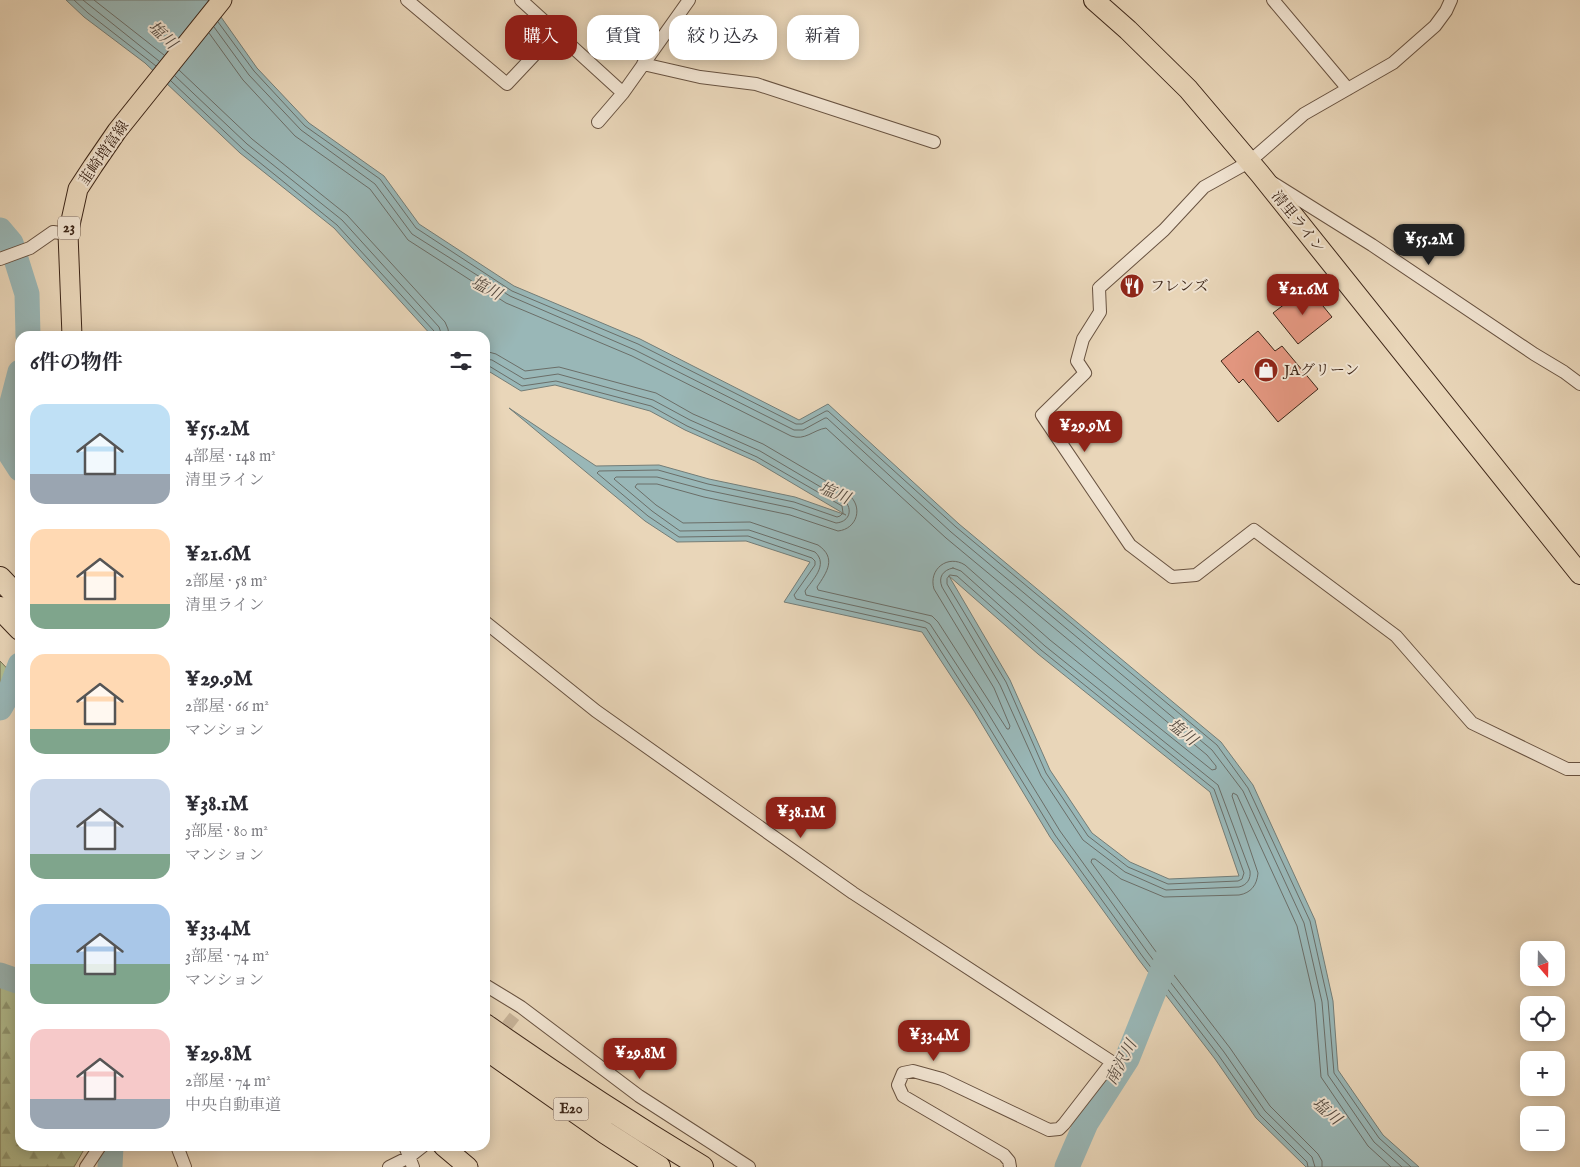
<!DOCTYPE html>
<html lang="ja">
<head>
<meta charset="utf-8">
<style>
  body { margin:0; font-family:"IM FELL English","Noto Serif JP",serif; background:#f2f2f3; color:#2b2b33; height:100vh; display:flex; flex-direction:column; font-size:19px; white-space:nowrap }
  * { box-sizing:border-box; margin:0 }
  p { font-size:16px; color:#7c7c81 }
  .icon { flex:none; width:28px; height:28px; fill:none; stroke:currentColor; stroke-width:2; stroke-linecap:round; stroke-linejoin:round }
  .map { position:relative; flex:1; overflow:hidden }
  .side { position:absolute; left:15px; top:331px; width:475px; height:820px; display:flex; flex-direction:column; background:#fff; border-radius:15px; box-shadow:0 2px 12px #0003 }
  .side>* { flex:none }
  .banner { position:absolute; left:505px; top:15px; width:475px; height:45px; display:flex; gap:10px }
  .needle { width:32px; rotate:160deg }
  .tools { position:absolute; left:1520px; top:941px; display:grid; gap:10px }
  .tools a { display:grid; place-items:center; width:45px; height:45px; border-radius:10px; background:#fff; box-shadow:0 2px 12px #0003; font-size:25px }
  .price { position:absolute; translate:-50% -42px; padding:0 11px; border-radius:10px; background:#8f2418; color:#fff; font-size:16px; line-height:32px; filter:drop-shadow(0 1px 2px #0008) }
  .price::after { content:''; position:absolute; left:50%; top:30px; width:15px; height:11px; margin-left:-8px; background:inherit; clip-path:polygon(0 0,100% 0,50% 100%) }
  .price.current { background:#222; color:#fff }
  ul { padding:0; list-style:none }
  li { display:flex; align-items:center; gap:15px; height:125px; padding:0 15px }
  li span { display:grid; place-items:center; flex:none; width:140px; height:100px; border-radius:15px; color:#555 }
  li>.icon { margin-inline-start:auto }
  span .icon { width:60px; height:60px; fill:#fffc; stroke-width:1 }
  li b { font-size:21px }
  h2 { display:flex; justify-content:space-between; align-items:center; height:60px; padding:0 15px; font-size:21px }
  .pill { padding:0 18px; border-radius:15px; background:#fff; box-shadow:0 2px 12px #0003; font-size:18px; line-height:45px }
  .pill.current { background:#8f2418; color:#fff }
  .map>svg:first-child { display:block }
</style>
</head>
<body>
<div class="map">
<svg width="1580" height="1167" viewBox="0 0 1580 1167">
  <defs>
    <pattern id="forest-firs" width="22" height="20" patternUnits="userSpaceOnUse" patternTransform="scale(1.25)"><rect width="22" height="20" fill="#b2bf92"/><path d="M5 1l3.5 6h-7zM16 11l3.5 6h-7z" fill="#929b76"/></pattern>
  </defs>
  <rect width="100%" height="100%" fill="#e9d6b9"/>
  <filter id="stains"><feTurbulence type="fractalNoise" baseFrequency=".004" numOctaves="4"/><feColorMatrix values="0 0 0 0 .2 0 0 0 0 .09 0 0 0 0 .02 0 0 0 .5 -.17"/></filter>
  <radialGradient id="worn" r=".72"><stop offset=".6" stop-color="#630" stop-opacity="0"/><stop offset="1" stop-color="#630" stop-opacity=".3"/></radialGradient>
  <path fill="url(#forest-firs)" stroke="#787255" d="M0,661l20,21v13l-20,22z
    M0,967l20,18v161h66l-12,21h-74z"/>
  <path fill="#99b7b7" stroke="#747d77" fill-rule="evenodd" d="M66,0h143l48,68 52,55 75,53 35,48 95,62 126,53 159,81 29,-16 131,120 262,218 32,43 62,135 18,81 5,69 45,65 36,32h-113l-50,-49 -41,-59 -76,-99 -89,-123 -76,-126 -52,-79 -138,-30 26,-40 -64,-21 -69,1 -32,-21 -136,-113 87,58 63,-1 50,14 86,18 51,18 -91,-54 -70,-31 -35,-19 -95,-26 -34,6 -36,-22v-33h-53l-98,-108 -94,-75 -95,-90 -61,-46zM949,576l89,78 172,138 29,84 -70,3 -39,-17 -38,-29 -42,-63 -40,-90z"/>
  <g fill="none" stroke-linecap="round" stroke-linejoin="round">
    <path stroke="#6b6e68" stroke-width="1" d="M74,0l14,13 68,53
      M83,0l76,61
      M94,0l70,55
      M218,22l36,49 51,55 75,53 36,49 96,63 126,53 158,80h6l24,-13h2l128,116 261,218 31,43 62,133 18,80 6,72 45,65 32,29
      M214,27l35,48 52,55 74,54 37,50 98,62 125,54 159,80h9l22,-12h2l124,114 261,218 31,41 61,132 18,79 6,73 46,67 28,25
      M209,33l34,47 52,56 75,53 38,51 98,63 126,53 159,80c14,5 22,-6 35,-8l120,110 261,217 9,11v3l-4,1 -162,-130 -85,-75c-17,-11 -37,4 -31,24l60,99 16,38 -1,3h-2l-69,-107 -6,-6 -114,-26 -1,-3c10,-15 20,-29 1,-42l-68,-23 -67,1 -27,-18 -21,-18 2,-3h20l47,13 86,18 48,16c19,-2 26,-24 10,-37l-85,-50 -70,-30 -37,-21 -97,-26 -34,4 -29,-17 -11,-3
      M179,70l73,69 95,76 98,107 3,7 1,7
      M175,76l72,68 95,76 97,107 3,9
      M171,81l72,68 94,76 97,106 1,5
      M485,359l7,1 32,19 34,-5 95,26 37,20 70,31 86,51c7,10 2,20 -10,21l-44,-15 -86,-18 -49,-13h-41l-2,2 38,32 28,20 69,-1 66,22c14,13 -3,28 -10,39l1,4 118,26 6,3 53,81 77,126 88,122 76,99 41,59 47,46 3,10
      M485,365l4,1 33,20 34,-5 95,25 36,20 70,31 85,49 1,7 -3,3 -3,1 -43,-15 -86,-18 -50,-14 -59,1 -2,2 51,43 31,21 69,-1 64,22 3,3v4l-21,30 2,4 130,29 52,81 77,126 88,122 76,99 41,59 47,47 1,5
      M953,568l8,3 84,75 173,139 32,86c1,8 -3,14 -11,16l-73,3 -41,-18 -42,-32 -42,-64 -41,-91 -58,-98c-4,-10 1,-17 11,-19z
      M950,575l7,1 84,74 173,139 30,84 -2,6 -4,2 -70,3 -40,-17 -40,-31 -42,-63 -40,-91 -59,-98v-5z
      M1322,1167v-6l-4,-7 -48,-48 -40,-58 -76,-99 -63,-87 1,-3h3l26,20 43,18 75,-2c12,-2 18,-10 19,-22l-26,-77 1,-3 4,2 60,131 18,77 6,74 47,69 23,21"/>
    <path stroke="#99b7b7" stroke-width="25" d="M0,230l11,13 16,51 1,42
      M20,372l-16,61 5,19 11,17
      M0,708l11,-19 9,-24
      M0,975l20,7
      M110,1167l1,-21
      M1067,1167l19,-44 41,-64 42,-105"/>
  </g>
  <path fill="#e2967f" stroke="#3d2618" d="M1309,289l23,28 -34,27 -25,-31 21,-16 2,3z
    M1258,331l17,20 7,-5 36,43 -40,33 -35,-43 -4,4 -18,-22z"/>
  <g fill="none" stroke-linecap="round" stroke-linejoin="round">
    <path stroke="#c7b399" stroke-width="12" stroke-dasharray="12 6" stroke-linecap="butt" d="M496,1040l21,-27"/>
    <defs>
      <path id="minor" d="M407,0l100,84 49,-52
        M521,0l102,93
        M1273,0l75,89
        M1451,0l-5,11 -11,15 -42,37 -89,51 -55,48 -45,25 -40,43 -65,58 1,24 -17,27 -6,22 8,12 -43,42 88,130 42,32 24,-2 58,-45 142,106 76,87 95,46h13
        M643,64l57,13 56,7 178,58
        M598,122l25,-29 66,-93
        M1273,183l99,62 162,109 30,18 16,12
        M0,259l30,-11 23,-16 15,2
        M485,622l111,89 257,182 259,169 -48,62 -5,5 -10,1 -107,-51 -29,-8 -10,2 -5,12 5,11 101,59 5,6 1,6
        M485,985l36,22 118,89 110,71
        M177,1146l8,21
        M405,1146l8,21
        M86,1167l14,-21
        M389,1167l20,-10 14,-11"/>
      <path id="primary" d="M72,336l-4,-102 10,-45 15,-23 24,-35 105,-131
        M443,1146l25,21"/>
      <path id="trunk" d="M1094,0l34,30 60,59 72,85 320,400"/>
      <path id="motorway" d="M0,578l20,21
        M0,608l20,21
        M485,1025c71,50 143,97 217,142
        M485,1048l121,85 53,34"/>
    </defs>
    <use href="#minor" stroke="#685240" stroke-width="14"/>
    <use href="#primary" stroke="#3d2618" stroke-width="21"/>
    <use href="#trunk" stroke="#3d2618" stroke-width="22"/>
    <use href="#motorway" stroke="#3d2618" stroke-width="24"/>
    <use href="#minor" stroke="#f1e4d2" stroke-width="12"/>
    <use href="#primary" stroke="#e9d6b9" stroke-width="19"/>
    <use href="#trunk" stroke="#e9d6b9" stroke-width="20"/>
    <use href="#motorway" stroke="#e9d6b9" stroke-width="22"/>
  </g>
  <defs>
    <symbol id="restaurant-disc" viewBox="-11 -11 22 22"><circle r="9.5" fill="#8f2418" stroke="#f1e4d2"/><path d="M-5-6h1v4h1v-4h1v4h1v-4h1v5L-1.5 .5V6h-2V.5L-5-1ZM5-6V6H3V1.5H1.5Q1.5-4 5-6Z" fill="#fff"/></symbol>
    <symbol id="shop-disc" viewBox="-11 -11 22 22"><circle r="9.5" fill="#8f2418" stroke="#f1e4d2"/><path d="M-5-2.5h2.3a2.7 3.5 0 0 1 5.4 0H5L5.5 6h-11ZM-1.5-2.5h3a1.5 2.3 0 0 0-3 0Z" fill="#fff"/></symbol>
  </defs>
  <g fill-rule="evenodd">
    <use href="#restaurant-disc" x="1118" y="272" width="28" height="28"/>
    <use href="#shop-disc" x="1252" y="356" width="28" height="28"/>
  </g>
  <g text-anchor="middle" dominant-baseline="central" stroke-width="4" stroke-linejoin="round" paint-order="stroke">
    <g fill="#f1e4d2" stroke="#735f50" stroke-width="1">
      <rect x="58" y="216.5" width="22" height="23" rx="4"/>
      <rect x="553.5" y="1097.5" width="35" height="23" rx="4"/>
    </g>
    <g font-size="14" font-weight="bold" fill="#3d2618">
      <text x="69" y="228">23</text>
      <text x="571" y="1109">E20</text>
    </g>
    <g font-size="15" fill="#3d2618" stroke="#f1e4d2">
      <text transform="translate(104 153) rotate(-55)">韮崎増富線</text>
      <text transform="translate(1298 222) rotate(51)">清里ライン</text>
    </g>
    <g font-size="15" fill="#3d2618" stroke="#f1e4d2" text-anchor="start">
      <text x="1150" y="286">フレンズ</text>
      <text x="1284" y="370">JAグリーン</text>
    </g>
    <g font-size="16" font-style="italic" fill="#544a40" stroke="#f1e4d2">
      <text transform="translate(162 36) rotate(43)">塩川</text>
      <text transform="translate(486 289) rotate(28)">塩川</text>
      <text transform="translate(834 494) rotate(23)">塩川</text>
      <text transform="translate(1182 733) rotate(39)">塩川</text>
      <text transform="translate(1122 1063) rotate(-62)">南沢川</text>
      <text transform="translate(1326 1112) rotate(41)">塩川</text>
    </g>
  </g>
  <rect width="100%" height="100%" filter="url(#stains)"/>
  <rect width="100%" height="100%" fill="url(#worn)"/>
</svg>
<div class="tools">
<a><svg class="needle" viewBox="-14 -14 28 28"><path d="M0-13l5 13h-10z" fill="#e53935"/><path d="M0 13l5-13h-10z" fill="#7c7c81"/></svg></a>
<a><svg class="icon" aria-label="locate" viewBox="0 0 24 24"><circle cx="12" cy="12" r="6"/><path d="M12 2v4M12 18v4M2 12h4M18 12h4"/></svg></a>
<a>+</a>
<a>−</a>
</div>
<b class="price current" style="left:1429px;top:266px">¥55.2M</b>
<b class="price" style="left:1303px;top:316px">¥21.6M</b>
<b class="price" style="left:1085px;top:453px">¥29.9M</b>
<b class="price" style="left:801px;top:839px">¥38.1M</b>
<b class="price" style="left:934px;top:1062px">¥33.4M</b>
<b class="price" style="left:640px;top:1080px">¥29.8M</b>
<div class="banner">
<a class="pill current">購入</a>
<a class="pill">賃貸</a>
<a class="pill">絞り込み</a>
<a class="pill">新着</a>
</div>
<section class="side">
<h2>6件の物件<svg class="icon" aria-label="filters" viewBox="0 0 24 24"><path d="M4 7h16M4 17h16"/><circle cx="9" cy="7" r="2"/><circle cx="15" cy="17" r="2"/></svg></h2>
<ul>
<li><span style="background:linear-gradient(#bfe0f5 70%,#9aa5b1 0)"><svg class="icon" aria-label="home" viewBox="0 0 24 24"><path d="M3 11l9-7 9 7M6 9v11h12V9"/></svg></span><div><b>¥55.2M</b><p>4部屋 · 148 m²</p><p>清里ライン</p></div></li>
<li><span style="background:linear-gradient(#ffd9b3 75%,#7fa58c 0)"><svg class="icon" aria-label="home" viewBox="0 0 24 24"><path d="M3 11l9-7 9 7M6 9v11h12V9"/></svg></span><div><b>¥21.6M</b><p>2部屋 · 58 m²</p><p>清里ライン</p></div></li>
<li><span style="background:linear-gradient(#ffd9b3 75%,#7fa58c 0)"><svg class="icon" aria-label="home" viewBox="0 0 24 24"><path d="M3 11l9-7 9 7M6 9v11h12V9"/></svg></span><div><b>¥29.9M</b><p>2部屋 · 66 m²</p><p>マンション</p></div></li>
<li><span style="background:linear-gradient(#c9d6e8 75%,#7fa58c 0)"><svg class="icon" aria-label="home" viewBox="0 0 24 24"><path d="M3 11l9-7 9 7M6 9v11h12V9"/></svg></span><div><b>¥38.1M</b><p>3部屋 · 80 m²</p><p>マンション</p></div></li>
<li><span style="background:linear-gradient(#a9c7e8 60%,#7fa58c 0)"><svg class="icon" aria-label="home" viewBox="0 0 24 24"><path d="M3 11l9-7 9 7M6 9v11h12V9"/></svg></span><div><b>¥33.4M</b><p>3部屋 · 74 m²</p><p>マンション</p></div></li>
<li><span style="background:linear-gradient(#f6c9c9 70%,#9aa5b1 0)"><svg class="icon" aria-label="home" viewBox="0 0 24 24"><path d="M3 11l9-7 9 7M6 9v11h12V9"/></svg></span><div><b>¥29.8M</b><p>2部屋 · 74 m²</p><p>中央自動車道</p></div></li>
</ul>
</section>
</div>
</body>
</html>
